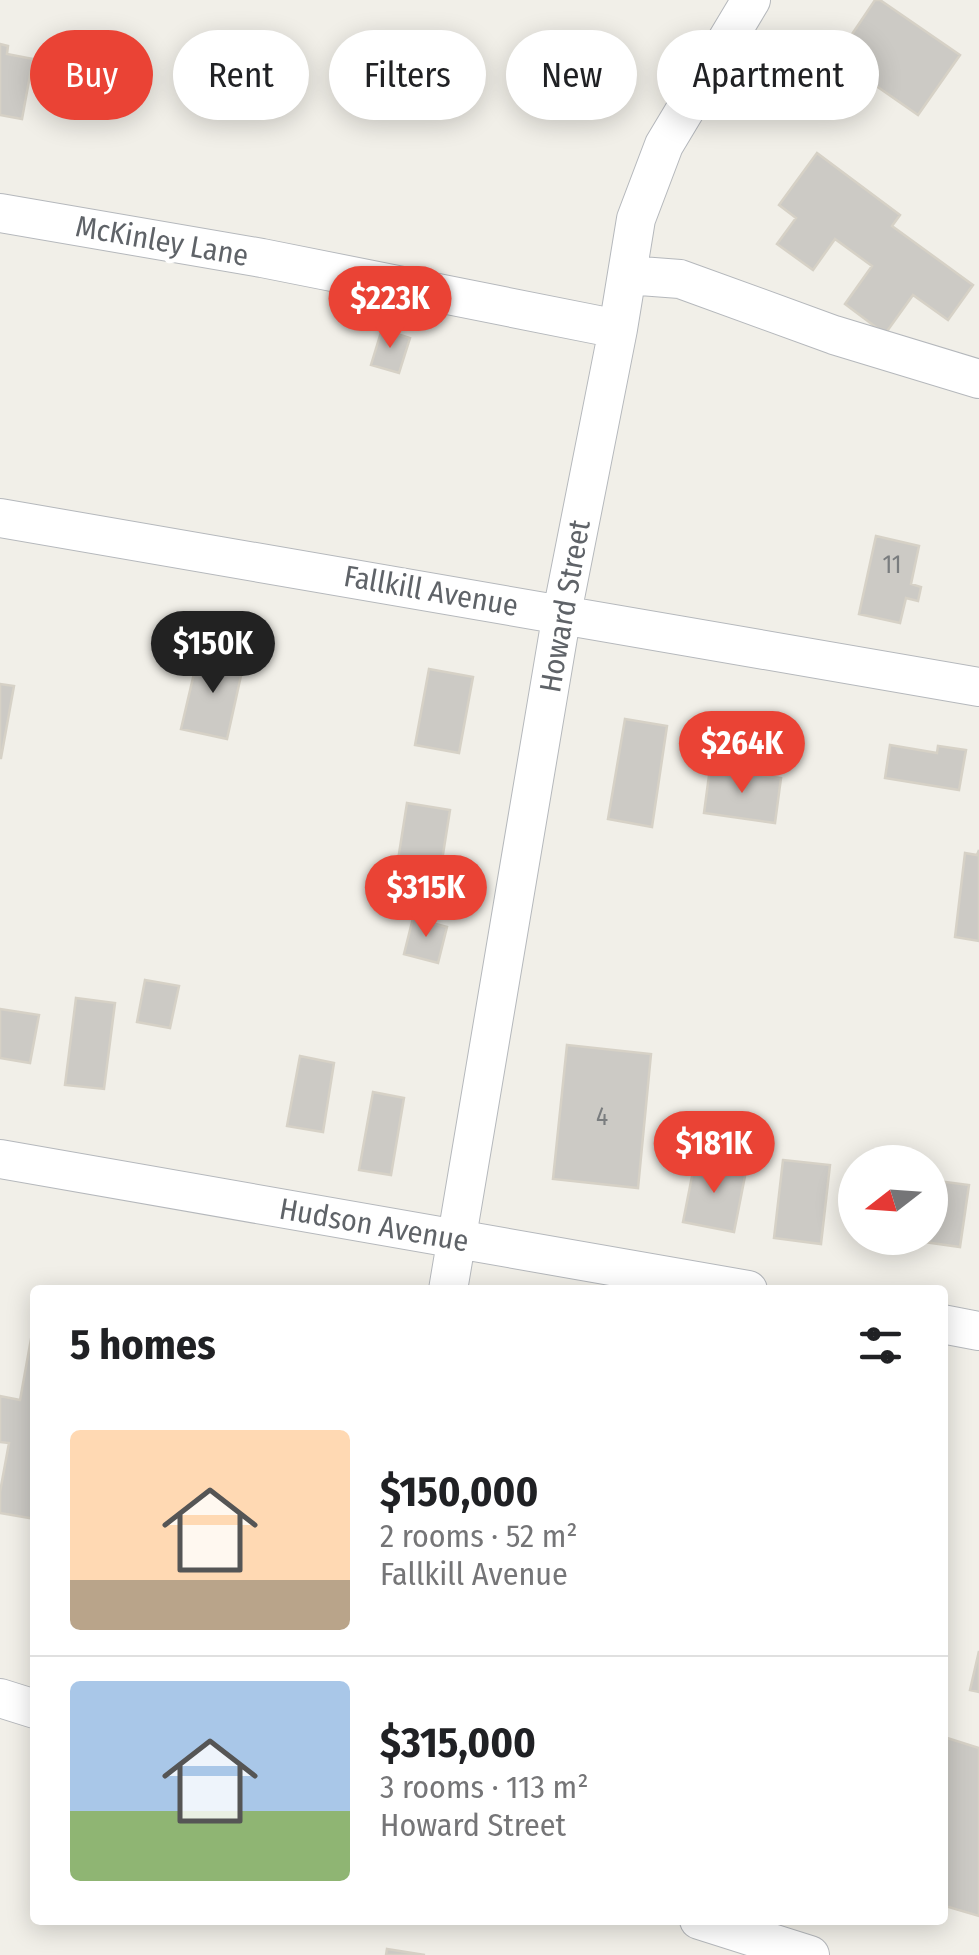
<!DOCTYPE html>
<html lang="en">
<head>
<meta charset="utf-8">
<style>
  body { margin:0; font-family:"Fira Sans Condensed",sans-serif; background:#f2f2f2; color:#202124; height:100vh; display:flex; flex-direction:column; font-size:38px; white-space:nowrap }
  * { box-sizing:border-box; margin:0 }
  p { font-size:32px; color:#757577 }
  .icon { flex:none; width:55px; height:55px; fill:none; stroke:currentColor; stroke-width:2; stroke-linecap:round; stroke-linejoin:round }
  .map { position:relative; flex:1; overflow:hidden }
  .details { position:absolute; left:30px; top:1285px; width:918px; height:640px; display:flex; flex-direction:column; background:#fff; border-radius:10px; box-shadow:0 5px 25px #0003 }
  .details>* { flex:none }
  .banner { position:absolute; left:30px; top:30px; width:920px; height:90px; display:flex; gap:20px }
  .needle { width:65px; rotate:253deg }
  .controls { position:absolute; left:838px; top:1145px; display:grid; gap:20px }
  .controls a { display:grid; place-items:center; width:110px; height:110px; border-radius:50%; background:#fff; box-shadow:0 5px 25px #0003; font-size:50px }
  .price { position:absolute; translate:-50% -85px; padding:0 22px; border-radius:35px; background:#ea4335; color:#fff; font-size:32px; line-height:65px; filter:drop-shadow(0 2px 5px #0008) }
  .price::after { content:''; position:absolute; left:50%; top:60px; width:30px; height:22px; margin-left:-15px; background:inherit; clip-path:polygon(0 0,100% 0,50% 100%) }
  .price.selected { background:#222; color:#fff }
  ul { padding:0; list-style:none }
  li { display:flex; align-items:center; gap:30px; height:250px; padding:0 40px }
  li+li { border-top:2px solid #e0e0e0 }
  li span { display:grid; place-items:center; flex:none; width:280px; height:200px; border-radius:10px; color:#555 }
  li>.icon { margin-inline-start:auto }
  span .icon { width:120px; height:120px; fill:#fffc; stroke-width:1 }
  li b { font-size:42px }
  h2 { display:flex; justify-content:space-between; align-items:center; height:120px; padding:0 40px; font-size:42px }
  .pill { padding:0 35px; border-radius:45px; background:#fff; box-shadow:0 5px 25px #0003; font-size:35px; line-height:90px }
  .pill.selected { background:#ea4335; color:#fff }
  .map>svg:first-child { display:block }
</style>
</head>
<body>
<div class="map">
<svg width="979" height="1955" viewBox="0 0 979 1955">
  <rect width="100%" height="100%" fill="#f1efe8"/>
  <path fill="#cccac5" stroke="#d6d1c6" stroke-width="2.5" d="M875,0h5l80,55 -42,60 -82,-57z
    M0,44l8,2 -1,8 26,5 -11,60 -22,-4z
    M817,153l83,62 -8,11 81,59 -25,35 -35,-25 -28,39 -40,-30 27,-38 -37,-27 -22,31 -36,-26 19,-26 -17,-13z
    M382,329l28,9 -11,35 -28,-8z
    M876,536l43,10 -8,38 10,3 -3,14 -12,-3 -6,25 -41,-9z
    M199,652l45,10 -17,77 -46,-10z
    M429,669l44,8 -14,76 -44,-8z
    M0,684l14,2 -13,72h-1z
    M625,719l42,7 -15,101 -44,-8z
    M890,745l47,8 1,-7 28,4 -7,40 -74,-12z
    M710,768l71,10 -6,45 -71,-10z
    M407,803l43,7 -12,76 -43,-7z
    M979,850v91l-24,-4 10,-84 12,2z
    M413,918l34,9 -9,36 -34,-9z
    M145,980l34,6 -9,42 -33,-6z
    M76,998l39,5 -11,86 -39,-4z
    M0,1009l39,6 -9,48 -30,-5z
    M567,1045l84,9 -13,134 -85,-9z
    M300,1056l34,7 -11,69 -36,-6z
    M373,1092l31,6 -13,77 -32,-5z
    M783,1160l47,5 -9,79 -47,-6z
    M695,1161l51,10 -12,61 -51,-10z
    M930,1180l39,5 -9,62 -57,-8 27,-1z
    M31,1339l4,1v179l-35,-6v-21l9,-49 -9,-1v-46l20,4z
    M979,1651v41l-9,-2z
    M944,1737l35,11v168l-37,-11z
    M387,1949l38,6h-39z"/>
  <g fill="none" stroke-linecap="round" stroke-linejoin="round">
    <defs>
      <path id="minor" d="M0,213l262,45 356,71
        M627,275l53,4 154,56 145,44
        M0,518l979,169
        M0,1159l748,131
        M448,1290l114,-677 56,-284 18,-110 28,-74 87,-145
        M942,1324l37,7
        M0,1698l35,11
        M699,1920l111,35"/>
    </defs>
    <use href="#minor" stroke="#b5b8bc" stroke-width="40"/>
    <use href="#minor" stroke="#fff" stroke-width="38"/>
  </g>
  <g text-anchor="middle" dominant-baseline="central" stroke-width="9" stroke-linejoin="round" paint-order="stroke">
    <g font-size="25" fill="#7a7d7f">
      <text x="892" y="565">11</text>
      <text x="602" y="1117">4</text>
    </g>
    <g font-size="30" fill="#5f6368" stroke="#fff">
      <text transform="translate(162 241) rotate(10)">McKinley Lane</text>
      <text transform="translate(431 591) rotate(10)">Fallkill Avenue</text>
      <text transform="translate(565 606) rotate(-80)">Howard Street</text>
      <text transform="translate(374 1225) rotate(10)">Hudson Avenue</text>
    </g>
  </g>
</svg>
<div class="controls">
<a><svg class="needle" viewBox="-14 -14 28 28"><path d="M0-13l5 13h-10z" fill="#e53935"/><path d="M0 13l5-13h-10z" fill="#757577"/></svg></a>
</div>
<b class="price" style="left:390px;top:351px">$223K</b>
<b class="price selected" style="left:213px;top:696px">$150K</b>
<b class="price" style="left:742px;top:796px">$264K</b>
<b class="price" style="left:426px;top:940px">$315K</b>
<b class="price" style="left:714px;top:1196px">$181K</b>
<div class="banner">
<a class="pill selected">Buy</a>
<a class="pill">Rent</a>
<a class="pill">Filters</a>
<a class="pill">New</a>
<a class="pill">Apartment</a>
</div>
<section class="details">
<h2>5 homes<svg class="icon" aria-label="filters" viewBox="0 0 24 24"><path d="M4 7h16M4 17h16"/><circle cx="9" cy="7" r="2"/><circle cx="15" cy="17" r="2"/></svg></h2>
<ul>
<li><span style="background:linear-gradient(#ffd9b3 75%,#b9a48a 0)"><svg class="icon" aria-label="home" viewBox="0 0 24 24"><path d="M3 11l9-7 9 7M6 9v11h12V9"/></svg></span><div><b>$150,000</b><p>2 rooms · 52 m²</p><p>Fallkill Avenue</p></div></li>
<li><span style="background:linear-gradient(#a9c7e8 65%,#8fb573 0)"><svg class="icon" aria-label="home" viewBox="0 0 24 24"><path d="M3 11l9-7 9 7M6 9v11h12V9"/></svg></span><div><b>$315,000</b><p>3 rooms · 113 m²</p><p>Howard Street</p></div></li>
</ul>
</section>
</div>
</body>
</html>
